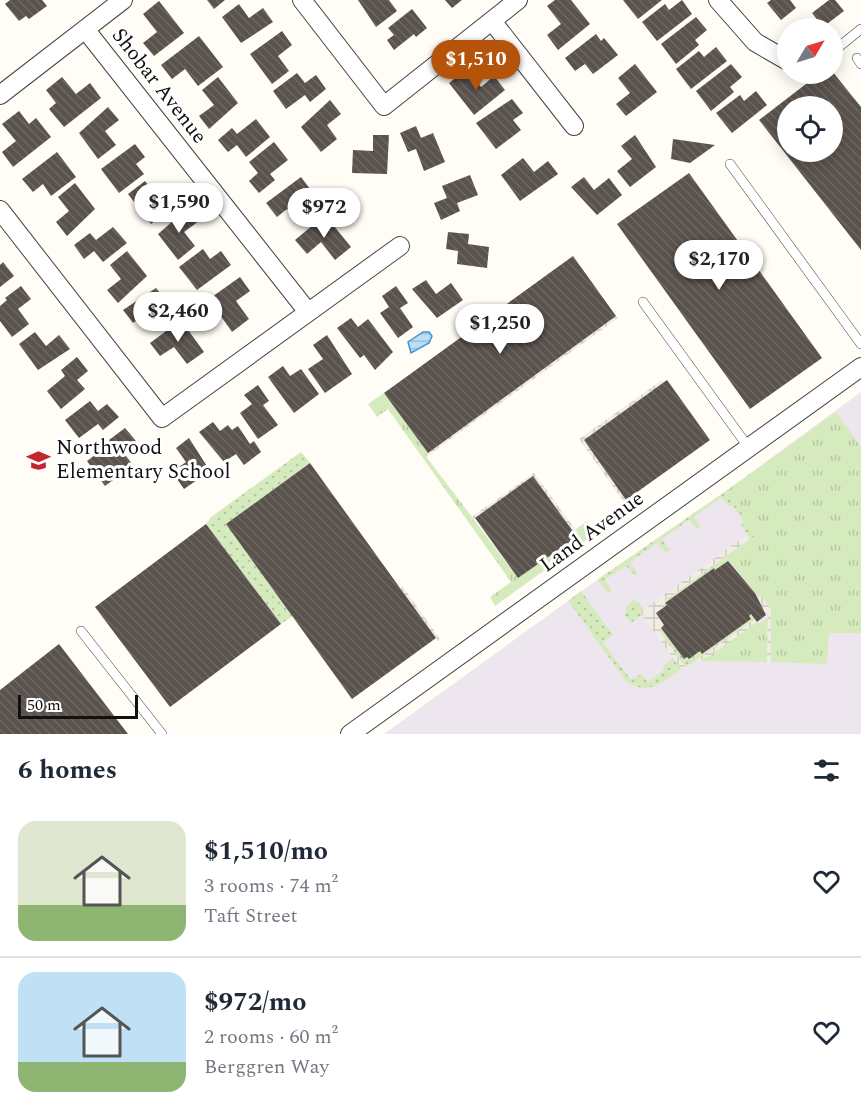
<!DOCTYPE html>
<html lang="en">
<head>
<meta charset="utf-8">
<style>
  body { margin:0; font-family:Spectral,serif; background:#f2f2f3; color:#1f2937; height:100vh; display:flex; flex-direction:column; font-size:22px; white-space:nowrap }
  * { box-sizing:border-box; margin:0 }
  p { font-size:20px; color:#747a83 }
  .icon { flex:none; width:33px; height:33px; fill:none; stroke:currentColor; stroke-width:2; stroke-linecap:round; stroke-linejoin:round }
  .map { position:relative; height:734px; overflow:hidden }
  .side { display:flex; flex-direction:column; background:#fff; flex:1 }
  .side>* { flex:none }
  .needle { width:39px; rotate:52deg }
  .controls { position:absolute; left:777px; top:18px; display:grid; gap:12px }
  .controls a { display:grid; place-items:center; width:66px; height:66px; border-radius:50%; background:#fff; box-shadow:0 3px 15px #0003; font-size:30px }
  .scale { position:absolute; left:18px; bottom:15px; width:120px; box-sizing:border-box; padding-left:6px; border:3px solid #111; border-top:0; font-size:16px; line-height:21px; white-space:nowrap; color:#111; -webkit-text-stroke:4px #fff; paint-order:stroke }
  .price { position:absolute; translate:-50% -51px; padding:0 14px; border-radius:21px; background:#fff; color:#222; font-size:20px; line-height:39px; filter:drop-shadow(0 2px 3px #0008) }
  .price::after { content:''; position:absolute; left:50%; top:36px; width:18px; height:14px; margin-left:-9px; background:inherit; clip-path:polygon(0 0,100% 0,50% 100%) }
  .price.active { background:#b45309; color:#fff }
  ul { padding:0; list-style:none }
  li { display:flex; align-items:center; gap:18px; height:150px; padding:0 18px }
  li+li { border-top:2px solid #e0e1e3 }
  li span { display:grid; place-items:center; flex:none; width:168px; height:120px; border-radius:18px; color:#555 }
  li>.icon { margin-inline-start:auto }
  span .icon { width:72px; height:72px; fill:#fffc; stroke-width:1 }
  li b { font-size:26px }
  h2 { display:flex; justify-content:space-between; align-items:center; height:72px; padding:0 18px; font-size:26px }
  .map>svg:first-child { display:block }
</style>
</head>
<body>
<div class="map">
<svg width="861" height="734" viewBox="0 0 861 734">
  <defs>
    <pattern id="grass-tufts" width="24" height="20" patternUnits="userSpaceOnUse" patternTransform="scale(1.5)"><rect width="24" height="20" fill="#d5ebbd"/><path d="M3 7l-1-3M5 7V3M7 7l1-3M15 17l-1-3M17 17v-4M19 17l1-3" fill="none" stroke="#b6c8a1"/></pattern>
    <pattern id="garden-dots" width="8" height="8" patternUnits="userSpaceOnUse" patternTransform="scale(1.5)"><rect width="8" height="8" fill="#d5ebbd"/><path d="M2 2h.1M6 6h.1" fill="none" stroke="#b6c8a1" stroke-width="1.8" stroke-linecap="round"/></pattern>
    <pattern id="plaza-grid" width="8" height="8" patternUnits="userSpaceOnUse" patternTransform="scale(1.5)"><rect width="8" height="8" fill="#f1ede2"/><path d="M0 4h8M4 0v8" fill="none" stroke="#cecac1"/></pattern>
    <pattern id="water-rules" width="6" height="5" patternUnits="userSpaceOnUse" patternTransform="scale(1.5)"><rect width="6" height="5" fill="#b9e0f7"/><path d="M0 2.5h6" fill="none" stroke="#9ebfd3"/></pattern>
    <pattern id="building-back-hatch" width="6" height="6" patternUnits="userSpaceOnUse" patternTransform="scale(1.5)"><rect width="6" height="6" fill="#5a524d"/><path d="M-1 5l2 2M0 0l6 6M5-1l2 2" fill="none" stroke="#6d6662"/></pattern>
  </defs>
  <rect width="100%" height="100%" fill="#fffdf5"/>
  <path fill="#eee6ef" d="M861,392v342h-477l213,-154 129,-89z"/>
  <path fill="url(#grass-tufts)" d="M384,393l44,60 -3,2 93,123 59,-41 -2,-7 12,-9 9,12 -101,73 -5,-9 21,-15 -123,-173 -11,8 -9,-13z
    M836,412l25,35v186h-32l-2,29 -2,2 -54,-2v-52l-46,-53 32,-23 -31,-43z
    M768,617l-1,45 -67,-1 57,-39 2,2z"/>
  <path fill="url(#garden-dots)" d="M301,452l9,11 -84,61 67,92 -12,8 -75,-100 5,-7z
    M726,491l31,43 -7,5 -9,-13 2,-6 -10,-14h-4l-8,-9 -27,20 6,9 -1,4 -10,-10 -27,19 7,11 -2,4 -10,-11 -27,19 7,10 -1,4 -10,-10 -21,14 7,11 -4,2 -11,-13z
    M725,557l3,4 -13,9 -2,-2 -48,35 -1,-2z
    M581,591l32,44 -10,7 28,38 10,-6 7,8 15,-11 1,-6 9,-7 8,11c-17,13 -34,28 -55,12l-58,-80z
    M634,599l10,10 -4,3 2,3 -11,8 -6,-7 2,-10z
    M751,614l4,5 -47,35 -23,13 -26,-37 3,-1 22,30h5l11,-8 3,3 47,-34 -1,-4z"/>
  <path fill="url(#plaza-grid)" d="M616,316l2,2 -192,139 -2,-2z
    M662,380l2,2 -80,58 48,68 -3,1 -50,-70z
    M534,473l44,60 -1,4 -44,-60 -61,43 -2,-2z
    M747,535l3,4 -86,62 3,4 -11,8 8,12 -5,6 26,36 -4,2 -41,-57z
    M403,587l37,52 -2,2 -38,-52z
    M761,595l10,15v52h-4l1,-51 -4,1 -5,-7 3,-2 -4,-5z
    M755,619l2,3 -47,34 -15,5z"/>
  <path fill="url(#water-rules)" stroke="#3f96cf" stroke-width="1.5" d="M423,332h6l3,4 -3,7 -18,10 -3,-11z"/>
  <path fill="url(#building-back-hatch)" fill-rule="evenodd" d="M10,0h32l5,6 -18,13 -3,-3 -7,5 -14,-17z
    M207,0h18l-11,9z
    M358,0h31l8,11 -21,16z
    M445,0h17l-10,8z
    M555,0h16l19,24 -32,26 -11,-15 14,-11 -14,-18z
    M623,0h39l-24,19z
    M682,0l10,14 -35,27 -15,-19 23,-18 4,6z
    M771,0h19l6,8 -15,12 -14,-17z
    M829,0h6l9,11 -21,16 -11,-14z
    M159,1l25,32 -30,23 -11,-13 14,-11 -14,-18z
    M239,4l10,14 14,-10 10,14 -32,21 -19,-26z
    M412,9l15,19 -11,9 -2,-3 -20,16 -7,-10 7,-5 -6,-7z
    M696,17l11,13 -12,10 4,5 -23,19 -15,-20z
    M282,31l10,14 -14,11 11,15 -17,13 -22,-30z
    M596,34l5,7 3,-3 14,17 -25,19 -8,-10 -10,7 -10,-13z
    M199,36l24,31 -25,19 -13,-17 -13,10 -11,-14z
    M716,47l11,14 -36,28 -15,-20 23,-18 5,6z
    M635,64l22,28 -31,24 -10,-12 14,-11 -12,-15z
    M731,64l11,13 -12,10 4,5 -23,19 -15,-20z
    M467,69l14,18 13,-11 11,14 -31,25 -25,-32z
    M832,71l29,36v143l-102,-130 60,-46h13zM788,106h44v46h-44z
    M297,73l8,10 11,-8 10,14 -16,13 -5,-7 -19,14 -13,-18z
    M62,77l14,17 14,-11 11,15 -37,29 -15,-18 7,-6 -10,-13z
    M218,77l20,26 -29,26 -10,-13 15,-11 -12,-15z
    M756,91l11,14 -35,28 -16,-20 24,-18 4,6z
    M512,99l11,14 -10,7 8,10 -25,19 -20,-26z
    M330,100l11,14 -14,11 10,14 -16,13 -20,-25z
    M108,107l11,13 -14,11 11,14 -18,14 -19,-26z
    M19,111l10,13 7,-6 15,19 -38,30 -11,-15 14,-11 -14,-17z
    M256,119l14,18 -24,20 -9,-12 -9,7 -10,-12 14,-12 5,6z
    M416,126l5,12 12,-5 12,29 -21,9 -8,-22 -8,3 -8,-19z
    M373,135h16l-2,39 -35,-1 1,-23 20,1z
    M635,135l21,32 -26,20 -13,-16 15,-12 -11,-13z
    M673,139l42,6 -25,18 -19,-4z
    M274,142l14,18 -18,14 5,6 -16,13 -10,-12 9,-8 -9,-11z
    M135,144l10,13 -9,7 8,10 -25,19 -18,-24z
    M57,152l19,25 -25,19 -8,-12 -10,8 -11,-13z
    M523,158l11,14 14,-11 10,13 -38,27 -19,-26z
    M689,173l133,185 -72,51 -133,-185z
    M470,175l8,20 -21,8 3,8 -19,9 -7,-17 13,-5 -5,-12z
    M301,177l18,24 -24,18 -8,-10 -10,8 -11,-14z
    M584,177l10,13 15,-12 13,17 -25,20 -26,-28z
    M145,181l13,17 13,-11 10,14 -30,23 -23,-30z
    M75,183l20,26 -28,27 -11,-14 13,-11 -11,-14z
    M188,208l11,13 -15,11 11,14 -17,14 -20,-26z
    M325,215l26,32 -16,13 -14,-18 -14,12 -12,-14z
    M113,227l14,16 -24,19 -9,-11 -10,8 -10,-14 16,-12 6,7z
    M448,232l21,2 -1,10 21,3 -2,21 -30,-4 1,-13 -12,-2z
    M203,249l7,10 11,-8 10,14 -34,25 -18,-23z
    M127,251l20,25 -29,27 -11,-13 14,-11 -11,-14z
    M573,256l43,60 -188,137 -44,-60z
    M3,262l11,14 -14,11v-22z
    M240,277l10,14 -14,10 13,18 -17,13 -23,-33z
    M426,280l10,14 15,-11 12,17 -26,18 -25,-29z
    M21,286l10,13 -13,10 11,15 -17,13 -12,-16v-15l7,-6 -2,-2z
    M396,286l12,17 -8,5 13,19 -15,11 -18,-25 9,-6 -7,-11z
    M156,288l20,25 -17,13 -11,-14 -15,11 -10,-13z
    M351,318l7,9 10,-8 25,33 -18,18 -11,-15 -4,3 -23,-30z
    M181,320l23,32 -17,12 -13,-17 -14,9 -10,-13z
    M35,332l11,14 13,-11 11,14 -32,21 -19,-26z
    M327,335l25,39 -27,19 -17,-24 15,-10 -10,-14z
    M77,357l11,14 -11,9 8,9 -24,20 -14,-18 18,-15 -4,-6z
    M283,366l7,10 11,-7 18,25 -25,19 -26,-36z
    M667,380l43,60 -84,60 -42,-60z
    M258,385l11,16 -6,4 15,20 -20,14 -18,-26 12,-9 -8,-9z
    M90,401l8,10 9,-7 12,13 -16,13 -5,-6 -19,14 -14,-18z
    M213,422l7,9 8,-6 4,5 6,-4 12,18 4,-3 7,11 -17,13 -8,-11 -12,8 -25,-30z
    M125,428l11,13 -14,10 11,14 -28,21 -18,-25 24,-18 -2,-3z
    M189,438l21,33 -26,18 -12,-17 14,-10 -10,-14z
    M310,463l126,175 -84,61 -126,-175z
    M533,476l44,61 -59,41 -43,-60z
    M206,524l75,100 -111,83 -75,-100z
    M728,561l27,32 11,22 -9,7 -6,-8 -2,2 2,3 -49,35 -2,-3 -11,8 -2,-2 -3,2 -23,-31 3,-3 -8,-12 11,-8 -2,-2 49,-35 1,2z
    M59,644l69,90h-128v-44z"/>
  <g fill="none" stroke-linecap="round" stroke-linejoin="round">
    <defs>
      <path id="lane" d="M840,46l21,-17
        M857,58l4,6
        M730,164l131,180
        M643,302l106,146
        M81,631l81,103"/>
      <path id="street" d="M302,0l82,106 134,-106
        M718,0l37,42 31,18
        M492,21l82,105
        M85,29l223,283
        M0,95l123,-95
        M0,210l162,208 238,-172
        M350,734l511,-367"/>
    </defs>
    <use href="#lane" stroke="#444" stroke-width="10"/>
    <use href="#street" stroke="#444" stroke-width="20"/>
    <use href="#lane" stroke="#fff" stroke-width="9"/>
    <use href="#street" stroke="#fff" stroke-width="18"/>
  </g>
  <defs>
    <symbol id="school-bare" viewBox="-9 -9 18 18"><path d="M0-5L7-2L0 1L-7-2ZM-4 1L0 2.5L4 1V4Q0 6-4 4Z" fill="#c4262e" stroke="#fff" stroke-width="2.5" paint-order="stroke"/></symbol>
  </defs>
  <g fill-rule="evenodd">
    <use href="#school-bare" x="22" y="444" width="33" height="33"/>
  </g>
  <g text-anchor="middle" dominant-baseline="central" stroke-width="6" stroke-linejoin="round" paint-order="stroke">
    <g font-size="21" fill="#111" stroke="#fff">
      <text transform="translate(159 86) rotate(52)">Shobar Avenue</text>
      <text transform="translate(592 532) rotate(-36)">Land Avenue</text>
    </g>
    <g font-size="21" fill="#111" stroke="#fff" text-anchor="start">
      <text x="56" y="448">Northwood<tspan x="56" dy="24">Elementary School</tspan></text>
    </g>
  </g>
</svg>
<div class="controls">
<a><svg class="needle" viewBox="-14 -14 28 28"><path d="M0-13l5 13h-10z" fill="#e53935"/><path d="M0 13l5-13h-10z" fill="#747a83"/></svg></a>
<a><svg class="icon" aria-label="locate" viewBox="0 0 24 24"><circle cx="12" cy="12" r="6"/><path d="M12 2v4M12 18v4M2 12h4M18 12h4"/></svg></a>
</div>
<div class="scale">50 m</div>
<b class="price active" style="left:476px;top:91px">$1,510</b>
<b class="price" style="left:179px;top:234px">$1,590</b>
<b class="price" style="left:324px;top:239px">$972</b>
<b class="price" style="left:719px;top:291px">$2,170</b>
<b class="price" style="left:178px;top:343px">$2,460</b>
<b class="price" style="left:500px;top:355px">$1,250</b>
</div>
<section class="side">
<h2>6 homes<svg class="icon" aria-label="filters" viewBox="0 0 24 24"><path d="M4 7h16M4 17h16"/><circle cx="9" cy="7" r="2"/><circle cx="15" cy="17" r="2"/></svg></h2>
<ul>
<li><span style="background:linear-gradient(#dfe7d0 70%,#8fb573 0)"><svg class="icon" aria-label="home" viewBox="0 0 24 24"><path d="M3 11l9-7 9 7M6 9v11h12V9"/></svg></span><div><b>$1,510/mo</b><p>3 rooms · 74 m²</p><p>Taft Street</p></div><svg class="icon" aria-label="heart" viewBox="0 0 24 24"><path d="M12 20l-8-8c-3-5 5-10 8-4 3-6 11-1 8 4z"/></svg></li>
<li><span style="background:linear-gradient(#bfe0f5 75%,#8fb573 0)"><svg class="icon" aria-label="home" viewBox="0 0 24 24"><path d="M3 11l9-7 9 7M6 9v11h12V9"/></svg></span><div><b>$972/mo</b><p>2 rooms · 60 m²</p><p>Berggren Way</p></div><svg class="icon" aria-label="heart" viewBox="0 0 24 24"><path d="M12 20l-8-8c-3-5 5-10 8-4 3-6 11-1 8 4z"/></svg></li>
</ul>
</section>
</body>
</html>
